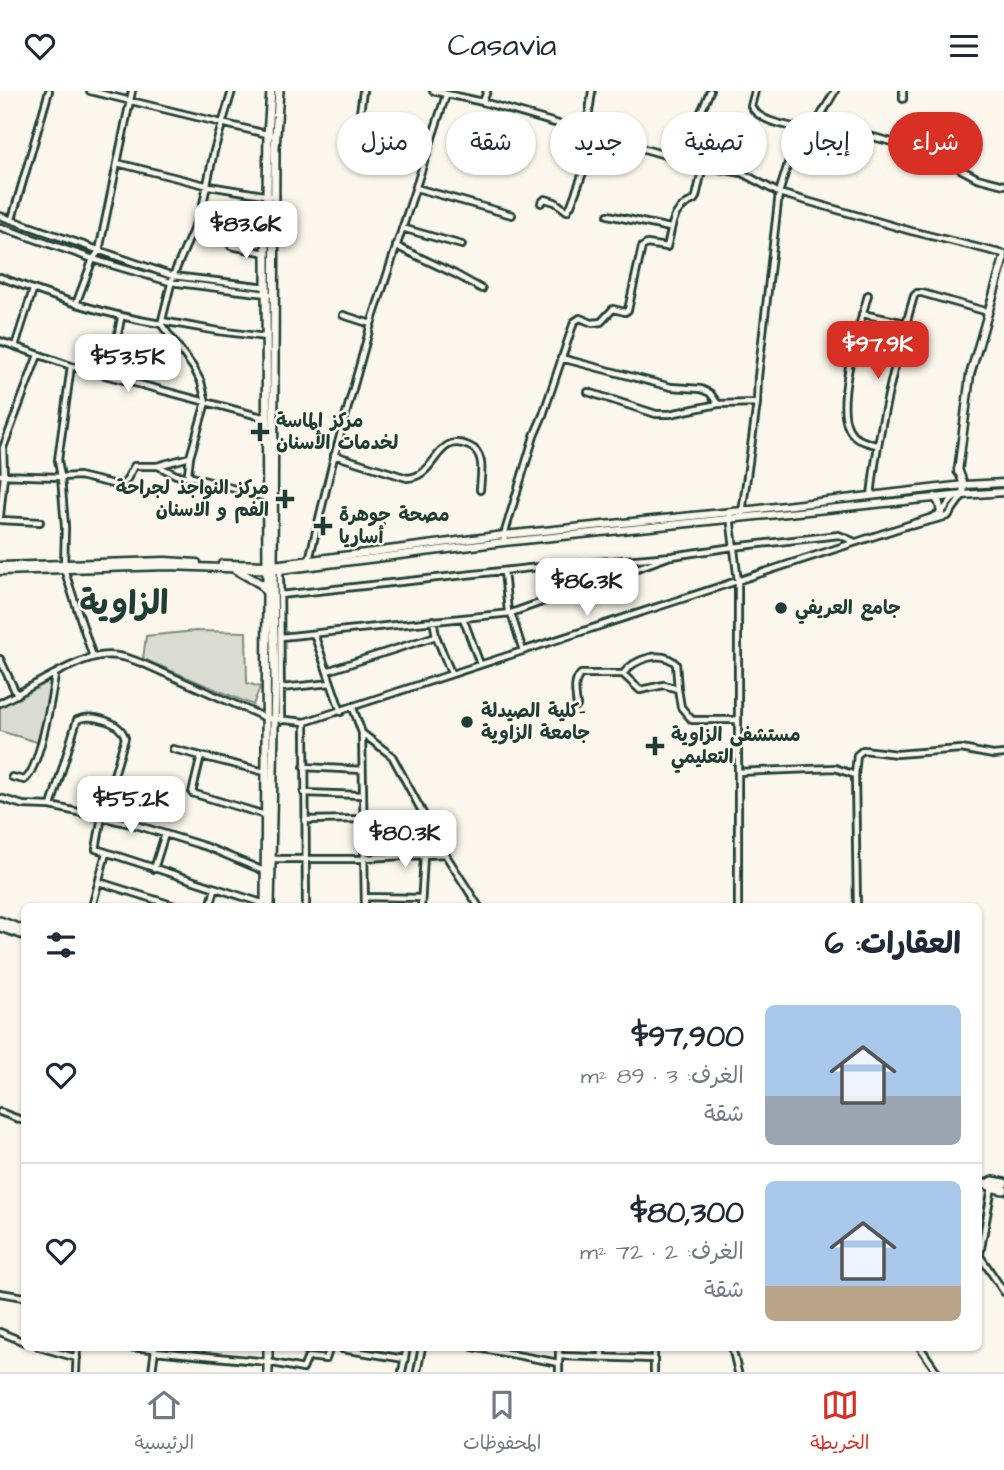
<!DOCTYPE html>
<html lang="ar">
<head>
<meta charset="utf-8">
<style>
  body { margin:0; font-family:"Architects Daughter","Playpen Sans Arabic",sans-serif; background:#f6f6f7; color:#1f2937; direction:rtl; height:100vh; display:flex; flex-direction:column; font-size:26px; white-space:nowrap }
  * { box-sizing:border-box; margin:0 }
  p { font-size:23px; color:#747a83 }
  .icon { flex:none; width:38px; height:38px; fill:none; stroke:currentColor; stroke-width:2; stroke-linecap:round; stroke-linejoin:round }
  .map { position:relative; flex:1; overflow:hidden; direction:ltr }
  .drawer { position:absolute; left:21px; top:812px; width:961px; height:448px; display:flex; flex-direction:column; background:#fff; border-radius:10px; box-shadow:0 2px 5px #0004; direction:rtl }
  .drawer>* { flex:none }
  .guide { position:absolute; left:21px; top:21px; width:962px; height:63px; direction:rtl; display:flex; gap:14px }
  .price { position:absolute; translate:-50% -60px; padding:0 16px; border-radius:14px; background:#fff; color:#222; font-size:23px; line-height:46px; filter:drop-shadow(0 2px 4px #0008) }
  .price::after { content:''; position:absolute; left:50%; top:42px; width:21px; height:16px; margin-left:-10px; background:inherit; clip-path:polygon(0 0,100% 0,50% 100%) }
  .price.on { background:#d93025; color:#fff }
  ul { padding:0; list-style:none }
  li { display:flex; align-items:center; gap:21px; height:175px; padding:0 21px }
  li+li { border-top:2px solid #e0e1e3 }
  li span { display:grid; place-items:center; flex:none; width:196px; height:140px; border-radius:10px; color:#555 }
  li>.icon { margin-inline-start:auto }
  span .icon { width:84px; height:84px; fill:#fffc; stroke-width:1 }
  li b { font-size:30px }
  h2 { display:flex; justify-content:space-between; align-items:center; height:84px; padding:0 21px; font-size:30px }
  .chip { padding:0 24px; border-radius:32px; background:#fff; box-shadow:0 2px 5px #0004; font-size:24px; line-height:63px }
  .chip.on { background:#d93025; color:#fff }
  header { display:flex; justify-content:space-between; align-items:center; height:91px; padding:0 21px; background:#fff; font-size:32px; font-weight:600 }
  .menu { display:flex; justify-content:space-around; align-items:center; height:98px; border-top:2px solid #e0e1e3; background:#fff; font-size:19px; color:#747a83 }
  .menu a { display:grid; justify-items:center; gap:4px }
  .menu .on { color:#d93025 }
  .map>svg:first-child { display:block }
</style>
</head>
<body>
<header><svg class="icon" aria-label="menu" viewBox="0 0 24 24"><path d="M4 6h16M4 12h16M4 18h16"/></svg>Casavia<svg class="icon" aria-label="heart" viewBox="0 0 24 24"><path d="M12 20l-8-8c-3-5 5-10 8-4 3-6 11-1 8 4z"/></svg></header>
<div class="map">
<svg width="1004" height="1281" viewBox="0 0 1004 1281">
  <rect width="100%" height="100%" fill="#fbf7ec"/>
  <filter id="ink" filterUnits="userSpaceOnUse"><feTurbulence type="fractalNoise" baseFrequency=".0143" numOctaves="2"/><feDisplacementMap in="SourceGraphic" scale="14" xChannelSelector="R" yChannelSelector="G"/><feConvolveMatrix kernelMatrix="1 2 1 2 8 2 1 2 1" color-interpolation-filters="sRGB"/></filter>
  <g filter="url(#ink)">
    <path fill="#dbdcd1" stroke="#7d8c82" stroke-width="2" d="M195,540l51,1 1,51 13,4 -7,18 -110,-46 3,-23z
      M55,584l-15,68 -40,-12v-28z"/>
    <g fill="none" stroke-linecap="round" stroke-linejoin="round">
      <defs>
        <path id="minor" d="M90,0l185,45
          M232,0l-18,60 -12,58 -29,67 -12,48 32,43 8,15 5,20 -16,55 -2,16 4,4 75,21
          M363,0l-4,29 1,3 17,9
          M433,0l50,11 220,64 39,7 37,20 132,38 93,23
          M755,0l-4,15c8,15 32,19 48,22
          M903,0v8
          M483,11l4,-11
          M817,31l18,-31
          M586,42l6,-42
          M679,68c9,-24 22,-44 31,-68
          M117,72l92,23 67,11
          M416,97l96,27
          M541,112l4,-4 10,3 12,9 4,-6 26,-70
          M608,124l62,13
          M0,125l173,60 94,11
          M12,128l37,-128
          M0,136l102,35 68,20 105,13
          M402,137l60,17
          M231,155l35,7
          M396,155l59,28 27,15
          M0,186c53,20 105,38 161,47
          M868,204c-8,29 -34,108 -19,134 6,11 16,13 27,16
          M76,213l17,-45 6,-8 33,-160
          M862,223l44,9
          M343,224l28,9
          M162,230l56,10 48,6
          M0,250l71,25 195,52
          M15,255l18,-56
          M561,267l110,29 30,2 9,4 8,11
          M110,285l11,-58
          M588,301l68,22h14l48,-10 39,-1
          M334,364l73,23c31,-1 28,-47 62,-32 17,7 12,28 11,44
          M158,375l18,9 16,2
          M0,384l61,2 -3,-17 13,-94
          M871,405c7,-68 24,-134 43,-200l3,-3h5l66,19
          M742,422l15,-110 1,-26 21,-184 20,-65 5,-4 13,-2 75,20 12,-3 73,39 27,7
          M0,425l4,-40 -1,-28 35,-93
          M730,425l8,66v325
          M0,429l40,2
          M914,434l34,-9 15,-21
          M504,451v-7l30,-99 9,-21 31,-93 6,-4 12,5 9,-1 12,-13 12,3 3,-2 14,-63 5,-3 20,3c6,-21 3,-37 27,-47l2,-3 7,-31
          M309,469l24,-99 38,-137 75,-229
          M280,479l1,151
          M504,480l4,41
          M280,504l259,-28 133,-11 61,-9 106,-12 14,6
          M511,522l12,38
          M463,527l17,46
          M433,529l3,16 15,37
          M314,543l27,78
          M281,546l230,-24 157,-56
          M93,566l-29,-88 1,-42 -4,-50 18,-1 42,10 5,-5 8,-15h23l33,-9
          M0,568l17,36
          M327,580l109,-35
          M623,583c11,-15 39,-25 53,-10l2,25
          M281,597l50,-5
          M0,612c25,-12 75,-44 100,-47 15,-3 30,2 44,8l122,54 39,4 625,-204 11,-5 14,-17
          M577,615c-1,-10 -5,-24 4,-32h42l17,16 24,-5 14,4 3,18 11,13h46
          M353,617l9,25 30,23 53,98 34,53
          M305,631l1,185
          M362,642l3,174
          M173,658l92,23
          M201,665l-9,37 73,22
          M304,676l58,3
          M738,681l97,-4 20,7 2,132
          M855,684l2,-20 6,-5 34,4 64,-5 32,6 11,-1
          M12,686l12,3c15,-8 28,-85 31,-104
          M304,702l58,2
          M0,707l23,7 28,1 85,19 71,22 57,24
          M51,715l26,-86c15,-7 44,2 48,18l-23,78 -6,33 169,55
          M305,729l58,-1
          M364,767l81,-4
          M271,768h93
          M154,778l11,-35
          M99,791l79,25
          M365,806l56,1
          M92,816l14,-54
          M210,816l5,-18
          M421,816l3,-51
          M0,1021l24,9
          M982,1168l22,33
          M978,1174l14,-78
          M0,1202l24,4
          M0,1241l24,10
          M39,1256l38,11
          M124,1256l31,2
          M473,1256l86,16
          M559,1256v25
          M732,1256l6,25
          M920,1256l17,25
          M342,1258l63,10
          M154,1260l114,11 35,7 5,-12 18,2 4,-12
          M559,1265l95,3
          M602,1267v-11
          M76,1281l1,-25
          M152,1281l3,-23
          M402,1281l5,-25
          M417,1281l5,-25
          M654,1281v-25"/>
        <path id="tertiary" d="M964,394l40,-2
          M963,404l41,-3"/>
        <path id="secondary" d="M958,381l12,-97 34,-117
          M935,406l4,6 2,10
          M222,473l51,1 231,-30 238,-24 222,-26
          M0,475l165,-5 32,2
          M0,480l169,-5 111,4 224,-28 459,-47 1,-10 -6,-16"/>
        <path id="primary" d="M235,478l26,15 6,9
          M265,816l2,-314 -1,-340 2,-118 3,-44
          M270,816l5,-223 -2,-102 2,-434 4,-57
          M0,830l24,9
          M0,836l24,8
          M978,1091c10,2 16,7 26,8
          M986,1093l7,-3 11,2
          M268,1281v-25"/>
      </defs>
      <use href="#minor" stroke="#1f3d34" stroke-width="10"/>
      <use href="#tertiary" stroke="#1f3d34" stroke-width="11"/>
      <use href="#secondary" stroke="#1f3d34" stroke-width="11"/>
      <use href="#primary" stroke="#1f3d34" stroke-width="12"/>
      <use href="#minor" stroke="#fbf7ec" stroke-width="4.5"/>
      <use href="#tertiary" stroke="#fbf7ec" stroke-width="6"/>
      <use href="#secondary" stroke="#fbf7ec" stroke-width="6"/>
      <use href="#primary" stroke="#fbf7ec" stroke-width="7"/>
    </g>
  </g>
  <g fill="#1f3d34" stroke="#fbf7ec" stroke-width="2.5">
    <path d="M256.5 330.5h7v7h7v7h-7v7h-7v-7h-7v-7h7z"/>
    <path d="M281.5 397.5h7v7h7v7h-7v7h-7v-7h-7v-7h7z"/>
    <path d="M319.5 424.5h7v7h7v7h-7v7h-7v-7h-7v-7h7z"/>
    <circle cx="781" cy="517" r="7"/>
    <circle cx="467" cy="631" r="7"/>
    <path d="M651.5 644.5h7v7h7v7h-7v7h-7v-7h-7v-7h7z"/>
  </g>
  <g text-anchor="middle" dominant-baseline="central" stroke-width="5" stroke-linejoin="round" paint-order="stroke">
    <g font-size="19" font-weight="bold" fill="#1f3d34" stroke="#fbf7ec" text-anchor="start">
      <text x="276" y="330">مركز الماسة<tspan x="276" dy="22">لخدمات الأسنان</tspan></text>
      <text x="269" y="397" text-anchor="end">مركز النواجذ لجراحة<tspan x="269" dy="22">الفم و الاسنان</tspan></text>
      <text x="339" y="424">مصحة جوهرة<tspan x="339" dy="22">أساريا</tspan></text>
      <text x="795" y="517">جامع العريفي</text>
      <text x="481" y="620">كلية الصيدلة-<tspan x="481" dy="22">جامعة الزاوية</tspan></text>
      <text x="671" y="644">مستشفى الزاوية<tspan x="671" dy="22">التعليمي</tspan></text>
    </g>
    <g font-size="33" font-weight="bold" fill="#1f3d34" stroke="#fbf7ec">
      <text x="124" y="513">الزاوية</text>
    </g>
  </g>
</svg>
<b class="price" style="left:246px;top:170px">$83.6K</b>
<b class="price on" style="left:878px;top:290px">$97.9K</b>
<b class="price" style="left:128px;top:303px">$53.5K</b>
<b class="price" style="left:587px;top:527px">$86.3K</b>
<b class="price" style="left:131px;top:745px">$55.2K</b>
<b class="price" style="left:405px;top:779px">$80.3K</b>
<div class="guide">
<a class="chip on">شراء</a>
<a class="chip">إيجار</a>
<a class="chip">تصفية</a>
<a class="chip">جديد</a>
<a class="chip">شقة</a>
<a class="chip">منزل</a>
</div>
<section class="drawer">
<h2>العقارات: 6<svg class="icon" aria-label="filters" viewBox="0 0 24 24"><path d="M4 7h16M4 17h16"/><circle cx="9" cy="7" r="2"/><circle cx="15" cy="17" r="2"/></svg></h2>
<ul>
<li><span style="background:linear-gradient(#a9c7e8 65%,#9aa5b1 0)"><svg class="icon" aria-label="home" viewBox="0 0 24 24"><path d="M3 11l9-7 9 7M6 9v11h12V9"/></svg></span><div><b>$97,900</b><p>الغرف: 3 · 89 m²</p><p>شقة</p></div><svg class="icon" aria-label="heart" viewBox="0 0 24 24"><path d="M12 20l-8-8c-3-5 5-10 8-4 3-6 11-1 8 4z"/></svg></li>
<li><span style="background:linear-gradient(#a9c7e8 75%,#b9a48a 0)"><svg class="icon" aria-label="home" viewBox="0 0 24 24"><path d="M3 11l9-7 9 7M6 9v11h12V9"/></svg></span><div><b>$80,300</b><p>الغرف: 2 · 72 m²</p><p>شقة</p></div><svg class="icon" aria-label="heart" viewBox="0 0 24 24"><path d="M12 20l-8-8c-3-5 5-10 8-4 3-6 11-1 8 4z"/></svg></li>
</ul>
</section>
</div>
<nav class="menu">
<a class="on"><svg class="icon" aria-label="map" viewBox="0 0 24 24"><path d="M3 6l6-2 6 2 6-2v14l-6 2-6-2-6 2zM9 4v14M15 6v14"/></svg>الخريطة</a>
<a><svg class="icon" aria-label="saved" viewBox="0 0 24 24"><path d="M7 4h10v16l-5-4-5 4z"/></svg>المحفوظات</a>
<a><svg class="icon" aria-label="home" viewBox="0 0 24 24"><path d="M3 11l9-7 9 7M6 9v11h12V9"/></svg>الرئيسية</a>
</nav>
</body>
</html>
